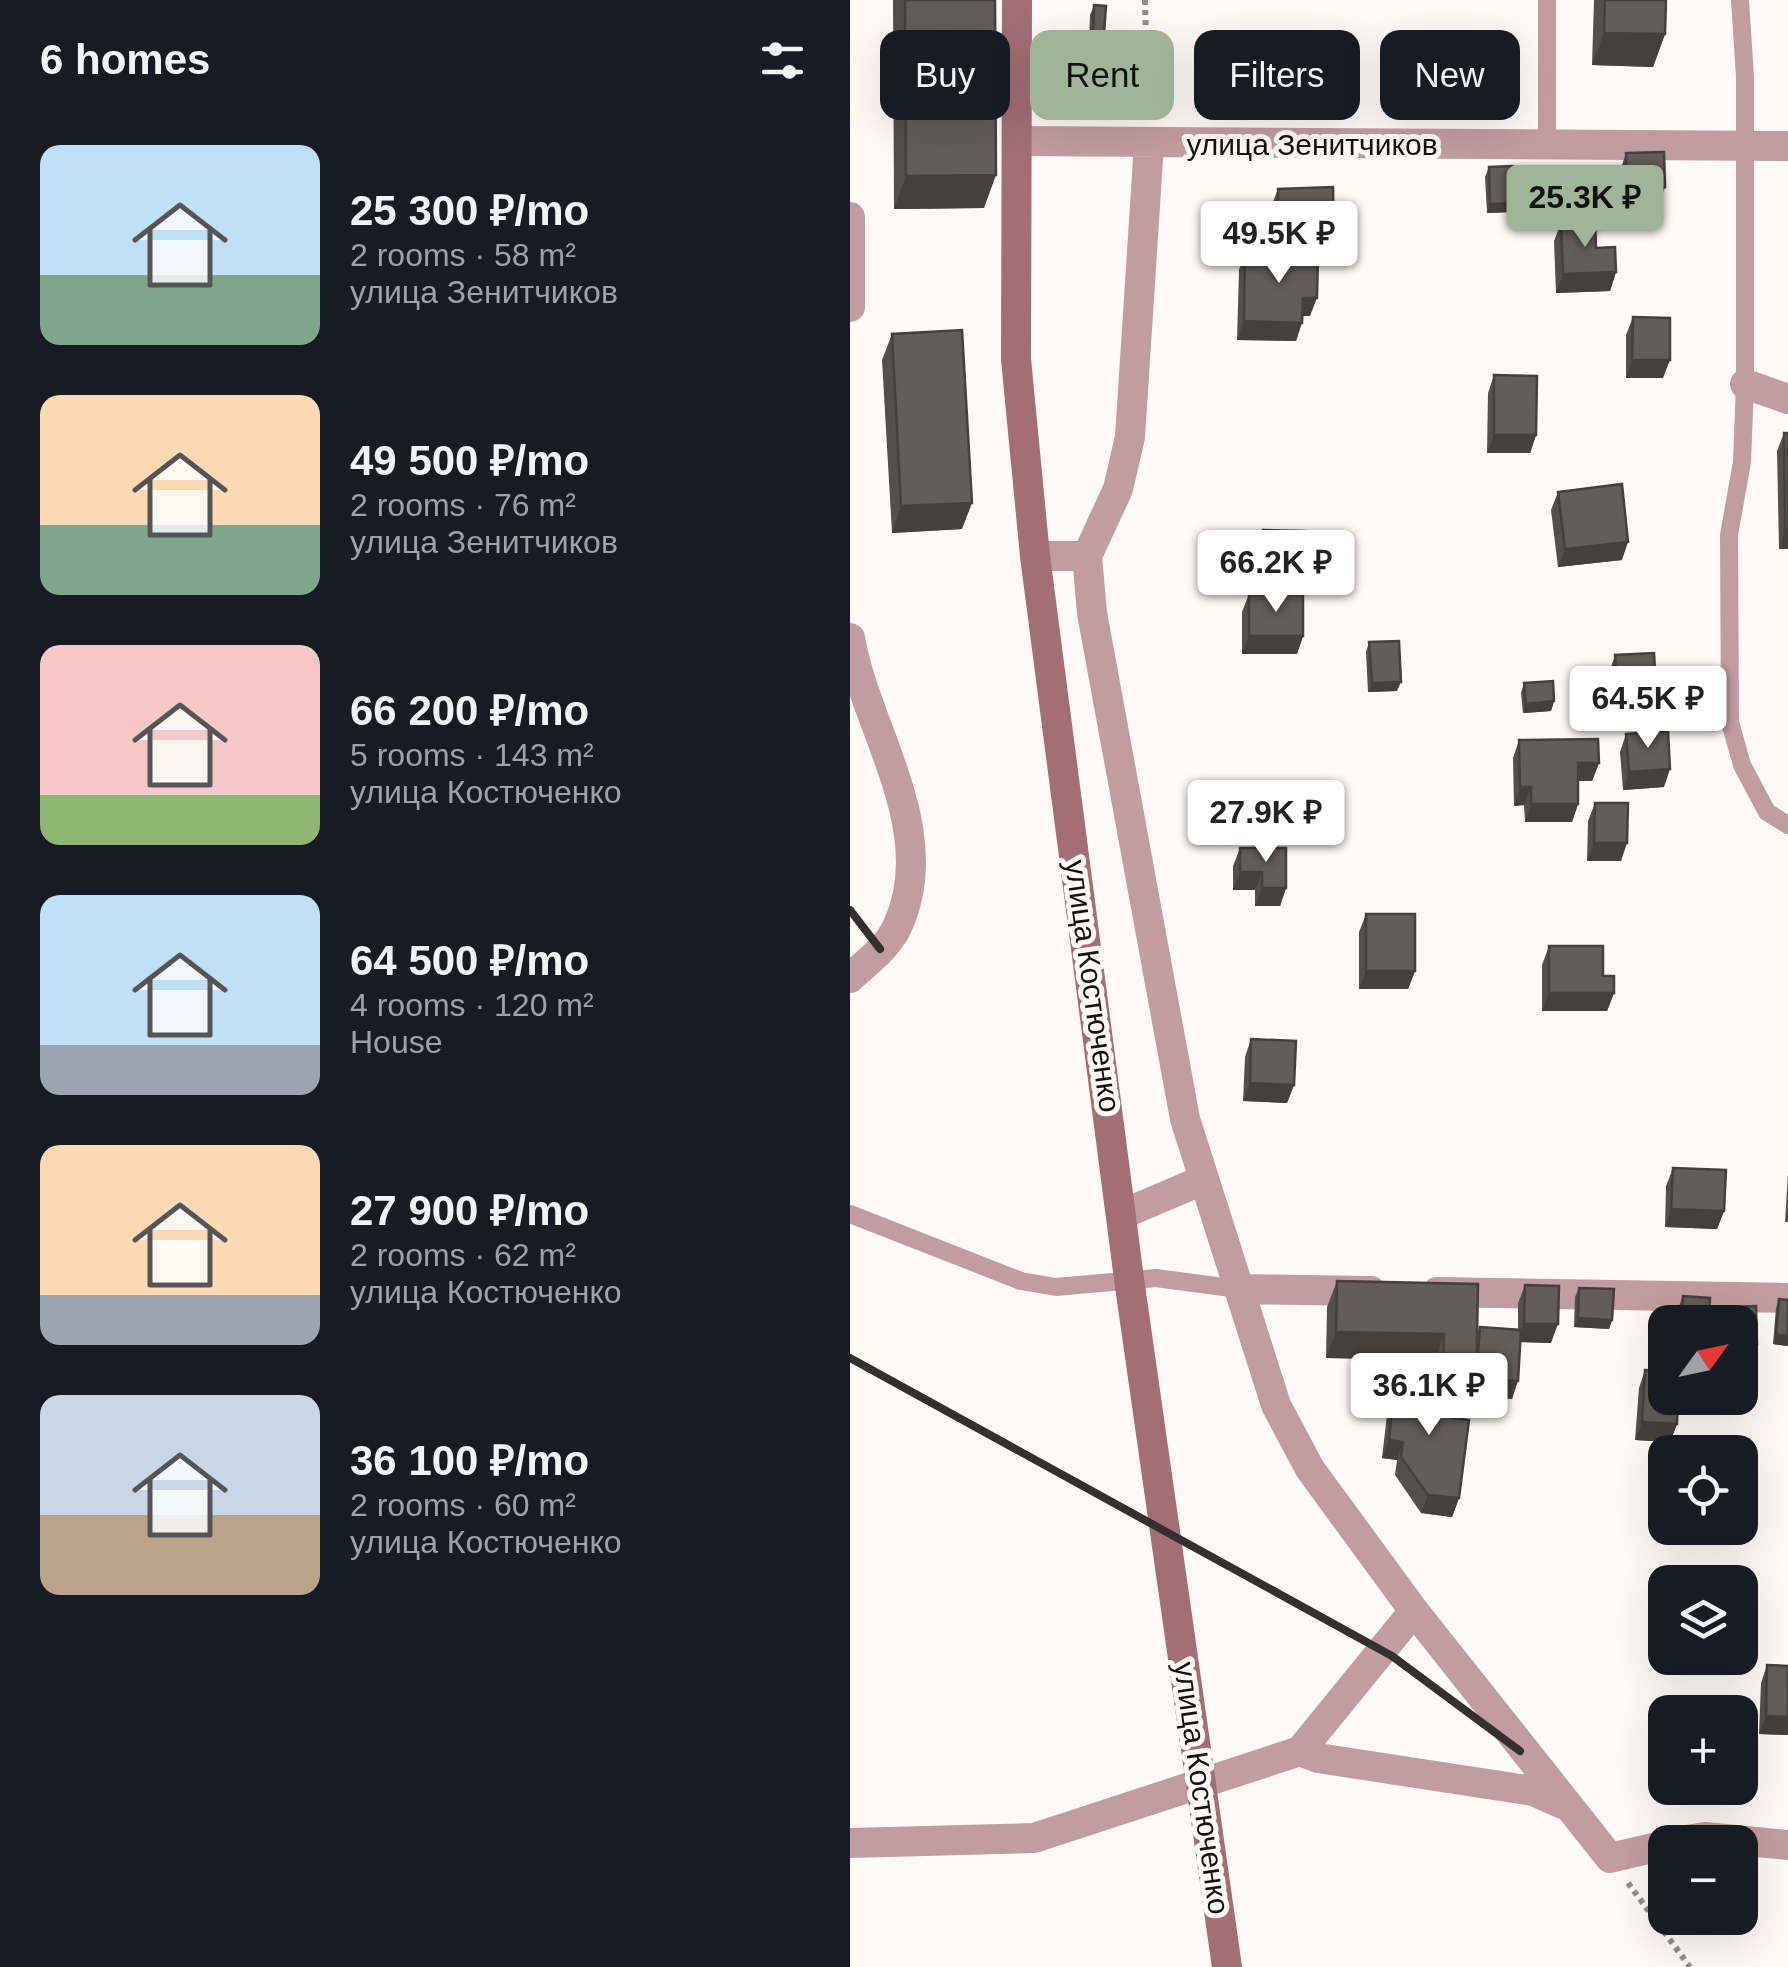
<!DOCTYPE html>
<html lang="en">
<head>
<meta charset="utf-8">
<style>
  body { margin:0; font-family:Helvetica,sans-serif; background:#20242c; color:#f1f3f6; height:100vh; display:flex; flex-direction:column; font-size:38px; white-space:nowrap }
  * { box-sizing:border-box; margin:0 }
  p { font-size:32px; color:#9ea1a6 }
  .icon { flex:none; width:55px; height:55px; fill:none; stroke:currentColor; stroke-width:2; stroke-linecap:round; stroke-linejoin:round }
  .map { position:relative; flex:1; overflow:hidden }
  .details { display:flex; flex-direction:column; background:#171b24; width:850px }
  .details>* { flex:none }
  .hud { position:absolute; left:30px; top:30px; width:758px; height:90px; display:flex; gap:20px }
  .needle { width:65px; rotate:57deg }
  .tools { position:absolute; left:798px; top:1305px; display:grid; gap:20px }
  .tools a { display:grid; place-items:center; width:110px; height:110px; border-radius:20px; background:#171b24; box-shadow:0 10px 40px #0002; font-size:50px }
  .price { position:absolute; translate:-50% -85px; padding:0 22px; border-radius:10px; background:#fff; color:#222; font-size:32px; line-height:65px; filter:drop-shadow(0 2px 5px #0008) }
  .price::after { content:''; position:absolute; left:50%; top:60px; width:30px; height:22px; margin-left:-15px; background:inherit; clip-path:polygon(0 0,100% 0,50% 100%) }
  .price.selected { background:#a0b498; color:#111 }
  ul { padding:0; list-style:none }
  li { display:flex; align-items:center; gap:30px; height:250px; padding:0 40px }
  li span { display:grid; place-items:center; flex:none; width:280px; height:200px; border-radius:20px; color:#555 }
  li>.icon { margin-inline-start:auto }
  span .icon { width:120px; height:120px; fill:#fffc; stroke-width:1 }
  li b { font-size:42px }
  h2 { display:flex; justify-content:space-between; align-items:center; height:120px; padding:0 40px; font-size:42px }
  .tag { padding:0 35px; border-radius:20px; background:#171b24; box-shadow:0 10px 40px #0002; font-size:35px; line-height:90px }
  .tag.selected { background:#a0b498; color:#111 }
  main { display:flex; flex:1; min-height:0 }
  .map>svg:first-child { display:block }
</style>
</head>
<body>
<main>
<section class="details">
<h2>6 homes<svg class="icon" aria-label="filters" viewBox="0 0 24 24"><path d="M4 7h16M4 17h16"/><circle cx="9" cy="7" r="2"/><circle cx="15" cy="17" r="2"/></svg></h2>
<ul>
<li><span style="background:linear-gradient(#bfe0f5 65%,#7fa58c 0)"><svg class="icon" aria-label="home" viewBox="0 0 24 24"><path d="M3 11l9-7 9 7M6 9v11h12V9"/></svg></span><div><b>25 300 ₽/mo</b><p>2 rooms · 58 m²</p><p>улица Зенитчиков</p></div></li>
<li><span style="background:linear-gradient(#ffd9b3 65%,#7fa58c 0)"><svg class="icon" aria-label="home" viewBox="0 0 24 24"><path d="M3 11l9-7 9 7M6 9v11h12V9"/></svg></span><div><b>49 500 ₽/mo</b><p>2 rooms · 76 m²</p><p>улица Зенитчиков</p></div></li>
<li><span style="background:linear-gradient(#f6c9c9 75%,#8fb573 0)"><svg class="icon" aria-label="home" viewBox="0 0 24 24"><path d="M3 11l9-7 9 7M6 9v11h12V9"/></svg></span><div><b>66 200 ₽/mo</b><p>5 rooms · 143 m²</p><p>улица Костюченко</p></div></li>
<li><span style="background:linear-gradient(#bfe0f5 75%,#9aa5b1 0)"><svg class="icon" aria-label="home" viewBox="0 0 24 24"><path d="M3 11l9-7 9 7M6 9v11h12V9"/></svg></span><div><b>64 500 ₽/mo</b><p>4 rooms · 120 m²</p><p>House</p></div></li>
<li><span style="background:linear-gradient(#ffd9b3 75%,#9aa5b1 0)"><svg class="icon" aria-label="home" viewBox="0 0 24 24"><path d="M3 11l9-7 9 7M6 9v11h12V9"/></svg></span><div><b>27 900 ₽/mo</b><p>2 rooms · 62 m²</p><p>улица Костюченко</p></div></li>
<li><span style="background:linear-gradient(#c9d6e8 60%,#b9a48a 0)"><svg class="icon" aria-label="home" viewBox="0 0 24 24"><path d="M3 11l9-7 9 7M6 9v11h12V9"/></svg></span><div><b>36 100 ₽/mo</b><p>2 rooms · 60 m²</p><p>улица Костюченко</p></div></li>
</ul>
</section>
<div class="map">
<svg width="938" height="1967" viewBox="0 0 938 1967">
  <rect width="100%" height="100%" fill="#fff9f8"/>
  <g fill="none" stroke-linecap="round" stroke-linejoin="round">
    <path stroke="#948f8e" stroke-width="6" stroke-dasharray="5 5" stroke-linecap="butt" d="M295,0l3,113
      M778,1883l62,84"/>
    <path stroke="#c29da0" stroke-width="18" d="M890,0l5,77v307l-3,78 -13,73 1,187 12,43 25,47 21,13
      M697,143v-143
      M0,1214l171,67 35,6 100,-9 83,11"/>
    <path stroke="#c29da0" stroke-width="30" d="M167,141l771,5
      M299,144l-19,293 -12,52 -31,67 5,57 93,506 91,286 34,64 104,142 196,247 55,-13
      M0,217v90
      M895,384l43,15
      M185,556h52
      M0,638c16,93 92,193 47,289 -9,20 -31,36 -47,51
      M273,1214l80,-34
      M389,1289l132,2
      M587,1292l351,6
      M450,1751l18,7 215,33 32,14
      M824,1842l31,-5 83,8
      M0,1843l184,-5 266,-87 114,-140"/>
    <path stroke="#a36f75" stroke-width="30" d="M167,0l-1,359 19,197 94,723 98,688"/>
    <path stroke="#34302f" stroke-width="8" d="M0,910l30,39
      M0,1358l542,298 128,95"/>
  </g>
  <path fill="#554f4c" d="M43,0h102l-11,208 -90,1z
    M744,0h72l-1,34 -12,33 -61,-2z
    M244,6l10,27 -3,10 -12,-1 1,-27z
    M776,153l39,34 -7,18 -38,1v-35z
    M639,167l26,36 -3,9 -25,1 -2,-36z
    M428,189l50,63 -44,1 26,63h-7l-7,25 -59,-1 2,-70 6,-18 28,1 -2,-46z
    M711,223l35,25 20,24 -6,19 -54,2 -2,-52z
    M783,317l30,61h-37v-43z
    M42,334l70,195 -70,4 -10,-173z
    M644,375l42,60 -6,18h-43l1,-60z
    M934,433l4,116h-9l-2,-98z
    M708,492l64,68 -64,7 -7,-57z
    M413,530l42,41 -7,18h-41v-41z
    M399,594l54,42 -6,18h-55v-42z
    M519,642l28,49 -29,1 -2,-40z
    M765,655l35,53 -40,2 -1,-37z
    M674,683l30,18 -3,10 -28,2 -2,-20z
    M776,734l38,53 -41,3 -3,-38z
    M669,740l80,23 -7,18h-14v23l-6,18h-47l-1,-17 -10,1 -1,-48z
    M745,803l26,58h-34l1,-40z
    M390,848l46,40 -6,18h-25v-16h-22v-24z
    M516,914l49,57 -7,18h-49v-57z
    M699,946l54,30 11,17 -7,18h-65v-46z
    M401,1039l43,46 -7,18 -44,-2 2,-44z
    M823,1168l51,43 -7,18 -52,-2 1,-41z
    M938,1174v48h-3z
    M487,1281l140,53 3,-7 38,3v-27l7,-18 26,58 -30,-1 -9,57 -39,-3 -6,19 -29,-1 21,84 -7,19 -31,-4 -26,-38 2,-15 -15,-2 7,-61 6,-18 39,4 1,-23 -109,-2 1,-51z
    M729,1288l33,32 -3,9 -35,-2 1,-30z
    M833,1296l26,19 7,7h-40v-8z
    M929,1299l9,1v46l-15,-2 3,-36z
    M795,1370l32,54 -7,18 -35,-2 4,-52z
    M917,1665l21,1v69l-29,-1 2,-51z"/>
  <path fill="#45403e" d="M243,33h11l-3,10 -12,-1z
    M754,33l61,1 -12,33 -61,-2z
    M146,175l-12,33 -90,1 12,-33z
    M815,187l-7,18 -38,1 7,-18z
    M665,203l-3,9 -25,1 3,-9z
    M484,234l-6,18 -55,1 6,-18z
    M766,272l-6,19 -54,2 7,-19z
    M453,298h14l-7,18h-14z
    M394,321l58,2 -6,18 -59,-1z
    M782,360h38l-7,18h-37z
    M644,435h42l-6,18h-43z
    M122,503l-10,26 -70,4 9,-27z
    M935,531h3v18h-9z
    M778,542l-6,18 -64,7 7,-18z
    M413,570l42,1 -7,18h-41z
    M399,636h54l-6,18h-55z
    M551,682l-4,9 -29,1 4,-9z
    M806,689l-6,19 -40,2 7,-18z
    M704,701l-3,10 -28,2 3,-9z
    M728,763h21l-7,18h-21z
    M820,769l-6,18 -41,3 6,-18z
    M670,787h11l-7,18 -10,1z
    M681,804h47l-6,18h-47z
    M744,843h33l-6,18h-34z
    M390,872h22l-7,18h-22z
    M412,888h24l-6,18h-25z
    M516,971h49l-7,18h-49z
    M699,993h65l-7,18h-65z
    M400,1083l44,2 -7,18 -44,-2z
    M821,1209l53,2 -7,18 -52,-2z
    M728,1318l34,2 -3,9 -35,-2z
    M674,1324h34l-7,19 -33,-1z
    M486,1332l108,2 -9,26 -109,-2z
    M926,1335l12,1v10l-15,-2z
    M890,1344h17l-3,9h-14z
    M626,1378l42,3 -6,18 -39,-3 -6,19 -34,-1 10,-26z
    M792,1422l35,2 -7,18 -35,-2z
    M539,1440l14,2 -6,18 -15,-2z
    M578,1495l31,3 -7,19 -31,-4z
    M916,1716l22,1v18l-29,-1z"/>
  <path fill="#635c58" stroke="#45403e" stroke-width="2.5" d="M55,0h90l1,175 -90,1z
    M755,0h61l-1,34 -61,-1z
    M244,5l12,1 -2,27h-11z
    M814,152l1,35 -38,1 -1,-35z
    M663,166l2,37 -25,1 -1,-37z
    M483,187l1,47 -55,1 -1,-46z
    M745,221l1,27 19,-1 1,25 -53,2 -2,-51z
    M395,252l73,2 -1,44h-14l-1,25 -58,-2z
    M783,317l37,1v42h-38z
    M112,330l10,173 -71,3 -9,-172z
    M644,375l43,1 -1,59h-42z
    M934,433h4v98h-3z
    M772,484l6,58 -63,7 -7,-57z
    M413,530l42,1v40l-42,-1z
    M399,594h54v42h-54z
    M549,641l2,41 -29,1 -3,-41z
    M804,653l2,36 -39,3 -2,-37z
    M703,681l1,20 -28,3 -2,-21z
    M818,731l2,38 -41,3 -3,-38z
    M748,739l1,24h-21v41h-47v-17h-11l-1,-47z
    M745,803h33l-1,40h-33z
    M390,848h46v40h-24v-16h-22z
    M516,914h49v57h-49z
    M699,946h54v30h11v17h-65z
    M401,1039l45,2 -2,44 -44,-2z
    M823,1168l53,2 -2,41 -53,-2z
    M487,1281l141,3 -2,105 -33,-1 1,-54 -108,-2z
    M675,1285l34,1 -1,38h-34z
    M729,1288l35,1 -2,31 -34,-2z
    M833,1296l27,2 -1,17 8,1 -1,6h-35z
    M929,1299l9,1v36l-12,-1z
    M906,1306l1,38h-17v-22h-10v-15z
    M630,1327l41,3 -3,51 -42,-3z
    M795,1370l20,1v27h13l-1,26 -35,-2z
    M545,1379l45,5 -2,32 31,4 -10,78 -31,-3 -27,-38 2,-15 -14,-2z
    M917,1665l21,1v51l-22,-1z"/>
  <g text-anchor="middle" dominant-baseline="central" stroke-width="10" stroke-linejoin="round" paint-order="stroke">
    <g font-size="30" fill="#141110" stroke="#fff9f8">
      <text x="462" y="144">улица Зенитчиков</text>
      <text transform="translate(243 986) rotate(82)">улица Костюченко</text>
      <text transform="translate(352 1788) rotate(82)">улица Костюченко</text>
    </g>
  </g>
</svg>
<div class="tools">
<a><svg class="needle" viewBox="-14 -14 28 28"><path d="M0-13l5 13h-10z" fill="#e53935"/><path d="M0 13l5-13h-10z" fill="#9ea1a6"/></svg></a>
<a><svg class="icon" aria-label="locate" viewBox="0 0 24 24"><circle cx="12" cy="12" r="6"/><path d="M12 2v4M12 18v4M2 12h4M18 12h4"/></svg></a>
<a><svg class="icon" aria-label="layers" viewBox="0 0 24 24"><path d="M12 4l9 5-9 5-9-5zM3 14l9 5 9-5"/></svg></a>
<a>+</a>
<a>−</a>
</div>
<b class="price selected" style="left:735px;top:250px">25.3K ₽</b>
<b class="price" style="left:429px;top:286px">49.5K ₽</b>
<b class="price" style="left:426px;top:615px">66.2K ₽</b>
<b class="price" style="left:798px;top:751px">64.5K ₽</b>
<b class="price" style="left:416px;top:865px">27.9K ₽</b>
<b class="price" style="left:579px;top:1438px">36.1K ₽</b>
<div class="hud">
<a class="tag">Buy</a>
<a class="tag selected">Rent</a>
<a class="tag">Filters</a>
<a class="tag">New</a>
</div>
</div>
</main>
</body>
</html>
